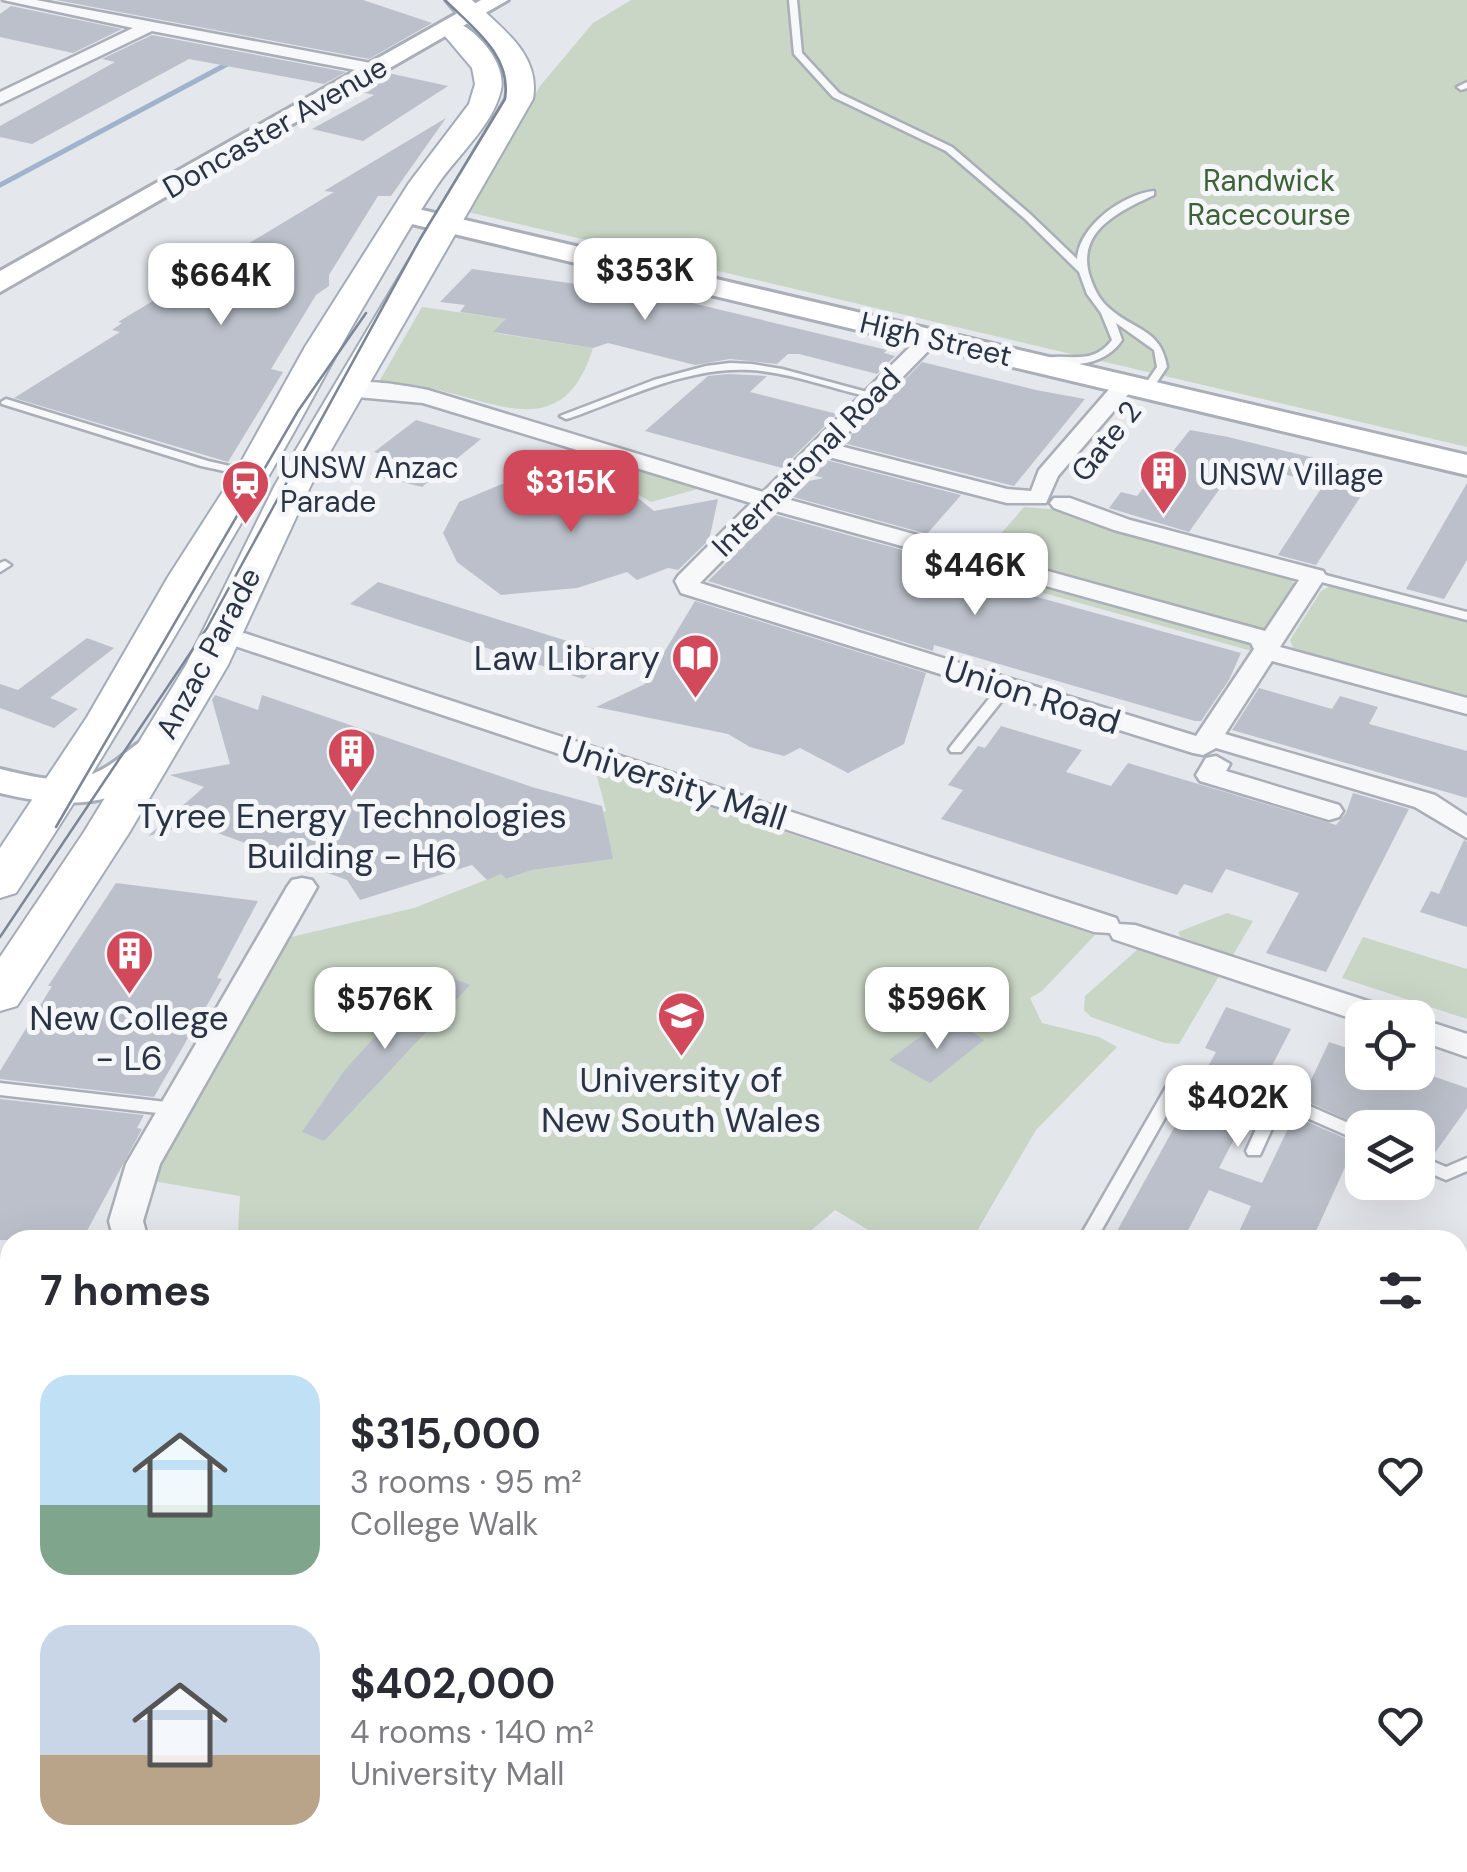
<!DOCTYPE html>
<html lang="en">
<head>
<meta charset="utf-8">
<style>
  body { margin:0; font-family:"DM Sans",sans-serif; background:#f2f2f3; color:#2b2b33; height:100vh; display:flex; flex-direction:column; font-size:38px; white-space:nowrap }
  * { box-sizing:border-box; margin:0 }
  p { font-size:32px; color:#7c7c81 }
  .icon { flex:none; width:55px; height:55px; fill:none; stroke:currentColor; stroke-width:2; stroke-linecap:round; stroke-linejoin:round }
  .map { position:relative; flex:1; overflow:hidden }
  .side { position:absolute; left:0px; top:1230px; width:1468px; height:642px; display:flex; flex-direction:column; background:#fff; border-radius:30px 30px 0 0; box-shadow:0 10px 40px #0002 }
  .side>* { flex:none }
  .fabs { position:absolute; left:1345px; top:1000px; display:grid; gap:20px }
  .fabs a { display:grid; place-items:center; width:90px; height:90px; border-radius:20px; background:#fff; box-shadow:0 10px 40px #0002; font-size:50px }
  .price { position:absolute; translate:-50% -85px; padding:0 22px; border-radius:20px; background:#fff; color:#222; font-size:32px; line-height:65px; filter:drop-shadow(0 2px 5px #0008) }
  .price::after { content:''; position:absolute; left:50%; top:60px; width:30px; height:22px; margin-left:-15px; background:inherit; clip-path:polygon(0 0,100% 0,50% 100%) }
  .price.active { background:#d1495b; color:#fff }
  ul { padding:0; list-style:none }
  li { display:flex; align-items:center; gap:30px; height:250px; padding:0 40px }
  li span { display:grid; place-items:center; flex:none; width:280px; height:200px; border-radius:30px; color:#555 }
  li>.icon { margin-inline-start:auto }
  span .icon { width:120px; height:120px; fill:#fffc; stroke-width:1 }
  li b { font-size:42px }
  h2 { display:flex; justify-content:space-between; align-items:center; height:120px; padding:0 40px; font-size:42px }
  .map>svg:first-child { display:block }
</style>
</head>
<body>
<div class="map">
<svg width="1467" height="1872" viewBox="0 0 1467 1872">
  <rect width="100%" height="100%" fill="#e4e7ec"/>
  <path fill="#c9d6c5" d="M631,0h836v447l-999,-235 72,-126 53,-63z
    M422,307l84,12 -11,14 98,15c-28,90 -86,59 -154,42 -18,-5 -36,-2 -55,-6l-4,-4z
    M596,460h1l104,28 -50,14 -24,-14 -40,-11z
    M1024,507l39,3 224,64 7,10 -1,7 -41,60 -284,-79z
    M1332,585h13l122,31v84l-174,-52 -3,-8 31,-49z
    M595,769l500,166 -53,56 -12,7 12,25 57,14 18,10 -81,83 -62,106 9,4h-98l-50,-30 -35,30h-559l-3,-8 2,-36 -87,-15 134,-243 127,-30 87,-34 5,5 26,-9 80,-11 -9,-47 3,-1z
    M1227,913l26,8 -20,34 -52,-18 -3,-5z
    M1363,937l104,32v50l-125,-41z
    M1138,949l81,27 -40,68 -14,-1 -74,-26 -7,-7 1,-14z
    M1458,1457l9,4v262l-9,32z"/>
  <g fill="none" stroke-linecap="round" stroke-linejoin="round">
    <path stroke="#9fb4cc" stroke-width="5" d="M0,185l231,-123"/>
  </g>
  <path fill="#bbc0ca" d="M56,0h307l69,23 -63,36z
    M11,6l111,23 -49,24 -73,-16v-23z
    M152,35l194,37 -22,12 -135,-25 -157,85 -32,-7v-11l115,-64 -13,-3z
    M388,73l60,13 -85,55 -51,-12 62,-34 -17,-4z
    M446,118l-55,78h-13l-49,79v11l-13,9 -45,74 12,3 -55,90 -214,-64 106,-66 -8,-2 10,-7 -4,-1 216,-130 -10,-1z
    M472,269l195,28 220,53 -3,3 11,3 -18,18 -78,-20h-11l-11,10 -47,-5 -35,6 -87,-22 -15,5 -100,-16 13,-13 -46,-7 5,-7 -25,-3z
    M922,362l114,28 49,9 -71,87 -171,-43z
    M728,374l39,2 -17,16 87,22 -55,54 -137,-37 63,-55z
    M416,420l65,19 -59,48 -52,-13 20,-18 -16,-4z
    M1190,430l38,7 148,36 -60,92 -38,-10 46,-71 -86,-21 -49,69 -80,-24 12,-16 16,4z
    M826,460l135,35 -34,39 -134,-37 16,-16 15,-3 -13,-3z
    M555,477l52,6 22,8 25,20 64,-12 -9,41 -31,30 -10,-2 -31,12 -10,-8 -50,16 -76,7 -44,-33 -14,-29 16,-31 43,-18z
    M1467,483v77l-23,39 -38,-10z
    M775,515l182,50 -7,8 291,80 -12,27 -28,41h-6l-261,-76 -1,6 -225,-70z
    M378,582l202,63 30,8 -27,26 -233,-75z
    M695,601l231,72 -22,71 -56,29 -48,-25 -16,8 -34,-9 -22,-13 -132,-27 49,-23z
    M87,638l27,10 -64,50 28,11 -24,19 -54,-20v-24l18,6z
    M1259,688l73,21 8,-13 38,11 -9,17 98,27v47l-235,-68z
    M215,695l43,15 4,-15 270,92 70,19 11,53 -81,11 -26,9 -5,-5 -14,6 -15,-15 -112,35 -13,-20 -154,-56 -45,12 56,-49 -34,-12 60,-11 -18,-64z
    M1001,726l81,24 -16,22 45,14 17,-23 208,62 10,-12 7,-20 56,16 -83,163 -60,-19 33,-60 -73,-24 -14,24 -28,-9 -7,11 -236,-76 22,-29 -15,-5 30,-39 7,2z
    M1464,840l3,2v85l-47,-15 11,-21 8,3z
    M116,883l142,18 -41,77 5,1 -68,118 -154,-18v-8l52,-85h-4z
    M434,971l36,14 -146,156 -22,-9 42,-61z
    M1226,1007l65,22 -72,139 43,15 32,-67 62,27 -44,97h-77l16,-34 -42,-16 -26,50h-71l104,-188 -11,-4z
    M966,1028l18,12 -54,43 -41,-23 42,-31z
    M1329,1042l33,11v19h59l46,16v20l-35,49 -14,-6v-23h-53l-63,-29z
    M0,1099l144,16 -7,13 5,1 -60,111h-82z"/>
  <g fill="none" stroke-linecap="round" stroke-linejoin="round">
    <defs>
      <path id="lane" d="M789,0h8l5,53 37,40 113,54 78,67 47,45c2,-33 46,-65 77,-68v4c-34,16 -79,36 -64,82 4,12 10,24 20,32 25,22 51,20 57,58l-16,24 -9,-2 15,-22 -3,-17 -38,-27 6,17c-18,27 -52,27 -82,22l-1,-2c25,-10 51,9 73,-20l-11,-27 -14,-19 -8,-22 -55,-54 -78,-67 -113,-54 -39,-43z
        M1467,82v6l-6,2 -4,-3z
        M730,363l22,1 30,5 96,26 -5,3c-40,-9 -81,-25 -122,-28 -63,-4 -124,28 -181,48l-4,1 -6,-3 94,-36 52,-14z
        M6,399l202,62 48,11 2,2 -6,3 -51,-11 -199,-62 -1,-2z
        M5,561l6,4 -11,7v-9z
        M1314,572l153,40v8l-157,-41 -2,-3z
        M1004,685l7,4 -2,3 -48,60h-10l-2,-3 2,-3 48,-60z
        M1175,1080l6,2 2,4 -87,154h-18l91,-158z
        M0,1083l175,20 6,2 2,4 -2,4 -6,2 -175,-20z
        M1278,1092l84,37v13l-80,-35 -22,48h-12l-2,-4 24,-53 2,-4z
        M1418,1155l28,12 21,-9v13l-21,9 -28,-12z
        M10,1513v21l-10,6v-21z
        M0,1568l10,3v18l-10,-3z
        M0,1758l10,4v20l-10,-4z"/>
      <path id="street" d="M3,0h33l340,64 8,5 -8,5 -224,-43 -152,73v-12l133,-64z
        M930,332l7,2 3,4 -3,4 -101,103 171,44 24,2 8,-21 79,-91 8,-2 11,7 -79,92 -12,27h-39l-182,-47 -42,42 482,133 34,-51 -185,-50 -60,-22 -4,-5 4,-5h16l60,22 193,51 3,5 -46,71 187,51v16l-195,-53 -47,73 210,61 32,21v22l-52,-31 -199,-59 -13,7 -10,-2 -512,-160 -6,-12 3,-5 73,-73 -328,-100 -77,-7 -11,-7c17,-14 71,-3 93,1l335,102 160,-158zM772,510l479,133 3,6 -58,87 -496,-153z
        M244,633l872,285 3,6 16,1 260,85 4,8h-37v4l-249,-83 -3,-6 -16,-1 -859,-286 -4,-5 4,-5z
        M1216,756l14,8 -4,7 113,34 4,6 -4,6 -10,3 -129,-39 -4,-6 10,-17z
        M302,878l10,2 5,7 -157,277 -17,57 5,19h-34l-5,-19 17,-57 161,-277 5,-7z
        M1418,1018l49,16v23l-49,-17z
        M1458,1824l9,4v43l-20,-9h11z
        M289,1862h46l-4,10h-46z"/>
      <path id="secondary" d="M481,0h27l-508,292v-21z
        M405,206l1062,249v20l-1072,-255 -4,-6 4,-6z
        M154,736l14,4 5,8c-44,64 -106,61 -173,45v-24c42,10 77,20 114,-7 14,-10 23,-21 40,-26z
        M0,1460l10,4v47l-10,-4z
        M701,1862h77l4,10h-77z"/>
      <path id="primary" d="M445,0h27c29,28 69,54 61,99l-222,386 -83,180 -99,168 -112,173 -17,5v-54l84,-125 102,-167 89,-180 230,-386c10,-48 -35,-66 -60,-99z
        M452,21c24,6 55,43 49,69 -8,35 -43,65 -63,94 -24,35 -45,73 -67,110 -35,58 -65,119 -100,178 -83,142 -165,284 -255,421l-16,5v-50l87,-131 81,-140 68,-106 69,-124 104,-164 60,-79 6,-20 -3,-16 -33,-39z"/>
    </defs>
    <use href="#lane" stroke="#a9aeb7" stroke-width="5"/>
    <use href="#street" stroke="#a9aeb7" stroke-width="5"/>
    <use href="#secondary" stroke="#a9aeb7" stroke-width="6"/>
    <use href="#primary" stroke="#a3abb8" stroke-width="4"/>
    <use href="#lane" fill="#f7f8fa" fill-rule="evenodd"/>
    <use href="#street" fill="#f7f8fa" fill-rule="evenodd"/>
    <use href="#secondary" fill="#fff" fill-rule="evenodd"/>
    <use href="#primary" fill="#fff" fill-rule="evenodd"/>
    <path stroke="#7d8696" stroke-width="2.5" d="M56,827l242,-416 68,-98
      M0,937l207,-309 213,-389 85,-140c7,-44 -32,-71 -60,-99"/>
  </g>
  <defs>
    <symbol id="building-pin" viewBox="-11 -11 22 30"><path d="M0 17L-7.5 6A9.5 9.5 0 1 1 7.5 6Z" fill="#d1495b" stroke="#f4f6f9"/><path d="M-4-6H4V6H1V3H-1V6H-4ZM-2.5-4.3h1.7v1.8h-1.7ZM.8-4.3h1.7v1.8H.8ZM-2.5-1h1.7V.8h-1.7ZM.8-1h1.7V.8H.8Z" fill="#fff"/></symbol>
    <symbol id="station-pin" viewBox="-11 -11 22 30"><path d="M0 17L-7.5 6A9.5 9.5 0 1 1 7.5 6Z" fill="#d1495b" stroke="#f4f6f9"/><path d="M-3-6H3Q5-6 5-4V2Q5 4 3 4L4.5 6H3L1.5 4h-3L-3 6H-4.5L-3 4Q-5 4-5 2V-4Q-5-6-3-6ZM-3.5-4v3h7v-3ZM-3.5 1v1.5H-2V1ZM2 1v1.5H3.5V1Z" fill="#fff"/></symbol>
    <symbol id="library-pin" viewBox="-11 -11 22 30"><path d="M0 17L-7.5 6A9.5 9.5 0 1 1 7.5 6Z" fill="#d1495b" stroke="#f4f6f9"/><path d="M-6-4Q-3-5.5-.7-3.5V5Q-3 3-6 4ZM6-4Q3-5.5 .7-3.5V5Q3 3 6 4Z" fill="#fff"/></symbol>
    <symbol id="university-pin" viewBox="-11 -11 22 30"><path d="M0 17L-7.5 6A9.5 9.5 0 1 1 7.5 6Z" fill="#d1495b" stroke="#f4f6f9"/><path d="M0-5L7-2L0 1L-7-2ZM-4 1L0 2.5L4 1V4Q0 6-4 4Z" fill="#fff"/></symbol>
  </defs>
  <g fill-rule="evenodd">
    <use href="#building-pin" x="1136" y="446" width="55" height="75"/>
    <use href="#station-pin" x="218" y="456" width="55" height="75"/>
    <use href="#library-pin" x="668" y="630" width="55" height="75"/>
    <use href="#building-pin" x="324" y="724" width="55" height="75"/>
    <use href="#building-pin" x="102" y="926" width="55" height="75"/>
    <use href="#university-pin" x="654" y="988" width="55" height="75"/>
  </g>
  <g text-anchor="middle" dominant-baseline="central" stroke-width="10" stroke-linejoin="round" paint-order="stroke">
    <g font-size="30" fill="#2b3445" stroke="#f4f6f9">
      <text transform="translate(275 127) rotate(-30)">Doncaster Avenue</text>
      <text transform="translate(936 339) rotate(13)">High Street</text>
      <text transform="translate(1106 441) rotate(-52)">Gate 2</text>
      <text transform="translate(806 462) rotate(-45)">International Road</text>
      <text transform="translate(208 653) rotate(-62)">Anzac Parade</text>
    </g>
    <g font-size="30" fill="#3f6138" stroke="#f4f6f9">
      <text x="1269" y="180">Randwick<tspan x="1269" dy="34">Racecourse</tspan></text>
    </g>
    <g font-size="30" fill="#2b3445" stroke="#f4f6f9" text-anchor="start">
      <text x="280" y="467">UNSW Anzac<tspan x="280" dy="34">Parade</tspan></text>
      <text x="1199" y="474">UNSW Village</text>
    </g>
    <g font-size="35" fill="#2b3445" stroke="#f4f6f9">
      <text x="660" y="658" text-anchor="end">Law Library</text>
      <text x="352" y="816">Tyree Energy Technologies<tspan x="352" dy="40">Building - H6</tspan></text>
      <text x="129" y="1018">New College<tspan x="129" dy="40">- L6</tspan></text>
      <text x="681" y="1080">University of<tspan x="681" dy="40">New South Wales</tspan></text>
    </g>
    <g font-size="35" fill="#2b3445" stroke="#f4f6f9">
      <text transform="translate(1032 695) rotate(18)">Union Road</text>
      <text transform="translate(674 783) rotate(18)">University Mall</text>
    </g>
  </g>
</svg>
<div class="fabs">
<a><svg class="icon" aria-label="locate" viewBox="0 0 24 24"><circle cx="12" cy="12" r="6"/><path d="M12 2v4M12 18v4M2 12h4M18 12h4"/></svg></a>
<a><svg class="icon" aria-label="layers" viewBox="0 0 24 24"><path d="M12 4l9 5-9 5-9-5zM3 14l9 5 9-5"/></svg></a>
</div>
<b class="price" style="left:645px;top:323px">$353K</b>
<b class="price" style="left:221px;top:328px">$664K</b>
<b class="price active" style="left:571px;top:535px">$315K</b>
<b class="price" style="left:975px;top:618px">$446K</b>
<b class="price" style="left:385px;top:1052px">$576K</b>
<b class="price" style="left:937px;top:1052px">$596K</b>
<b class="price" style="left:1238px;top:1150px">$402K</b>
<section class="side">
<h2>7 homes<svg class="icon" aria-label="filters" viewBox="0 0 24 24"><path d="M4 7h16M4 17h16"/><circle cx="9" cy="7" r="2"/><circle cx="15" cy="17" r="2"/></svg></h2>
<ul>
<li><span style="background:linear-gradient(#bfe0f5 65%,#7fa58c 0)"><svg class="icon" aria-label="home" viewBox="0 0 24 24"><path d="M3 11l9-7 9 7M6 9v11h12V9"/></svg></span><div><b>$315,000</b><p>3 rooms · 95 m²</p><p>College Walk</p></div><svg class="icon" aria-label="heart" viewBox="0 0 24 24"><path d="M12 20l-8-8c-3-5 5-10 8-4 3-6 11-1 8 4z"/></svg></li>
<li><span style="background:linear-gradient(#c9d6e8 65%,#b9a48a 0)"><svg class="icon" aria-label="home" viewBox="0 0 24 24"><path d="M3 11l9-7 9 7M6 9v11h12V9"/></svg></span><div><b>$402,000</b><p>4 rooms · 140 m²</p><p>University Mall</p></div><svg class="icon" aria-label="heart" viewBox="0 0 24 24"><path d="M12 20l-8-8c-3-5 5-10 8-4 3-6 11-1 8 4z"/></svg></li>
</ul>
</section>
</div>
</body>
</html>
